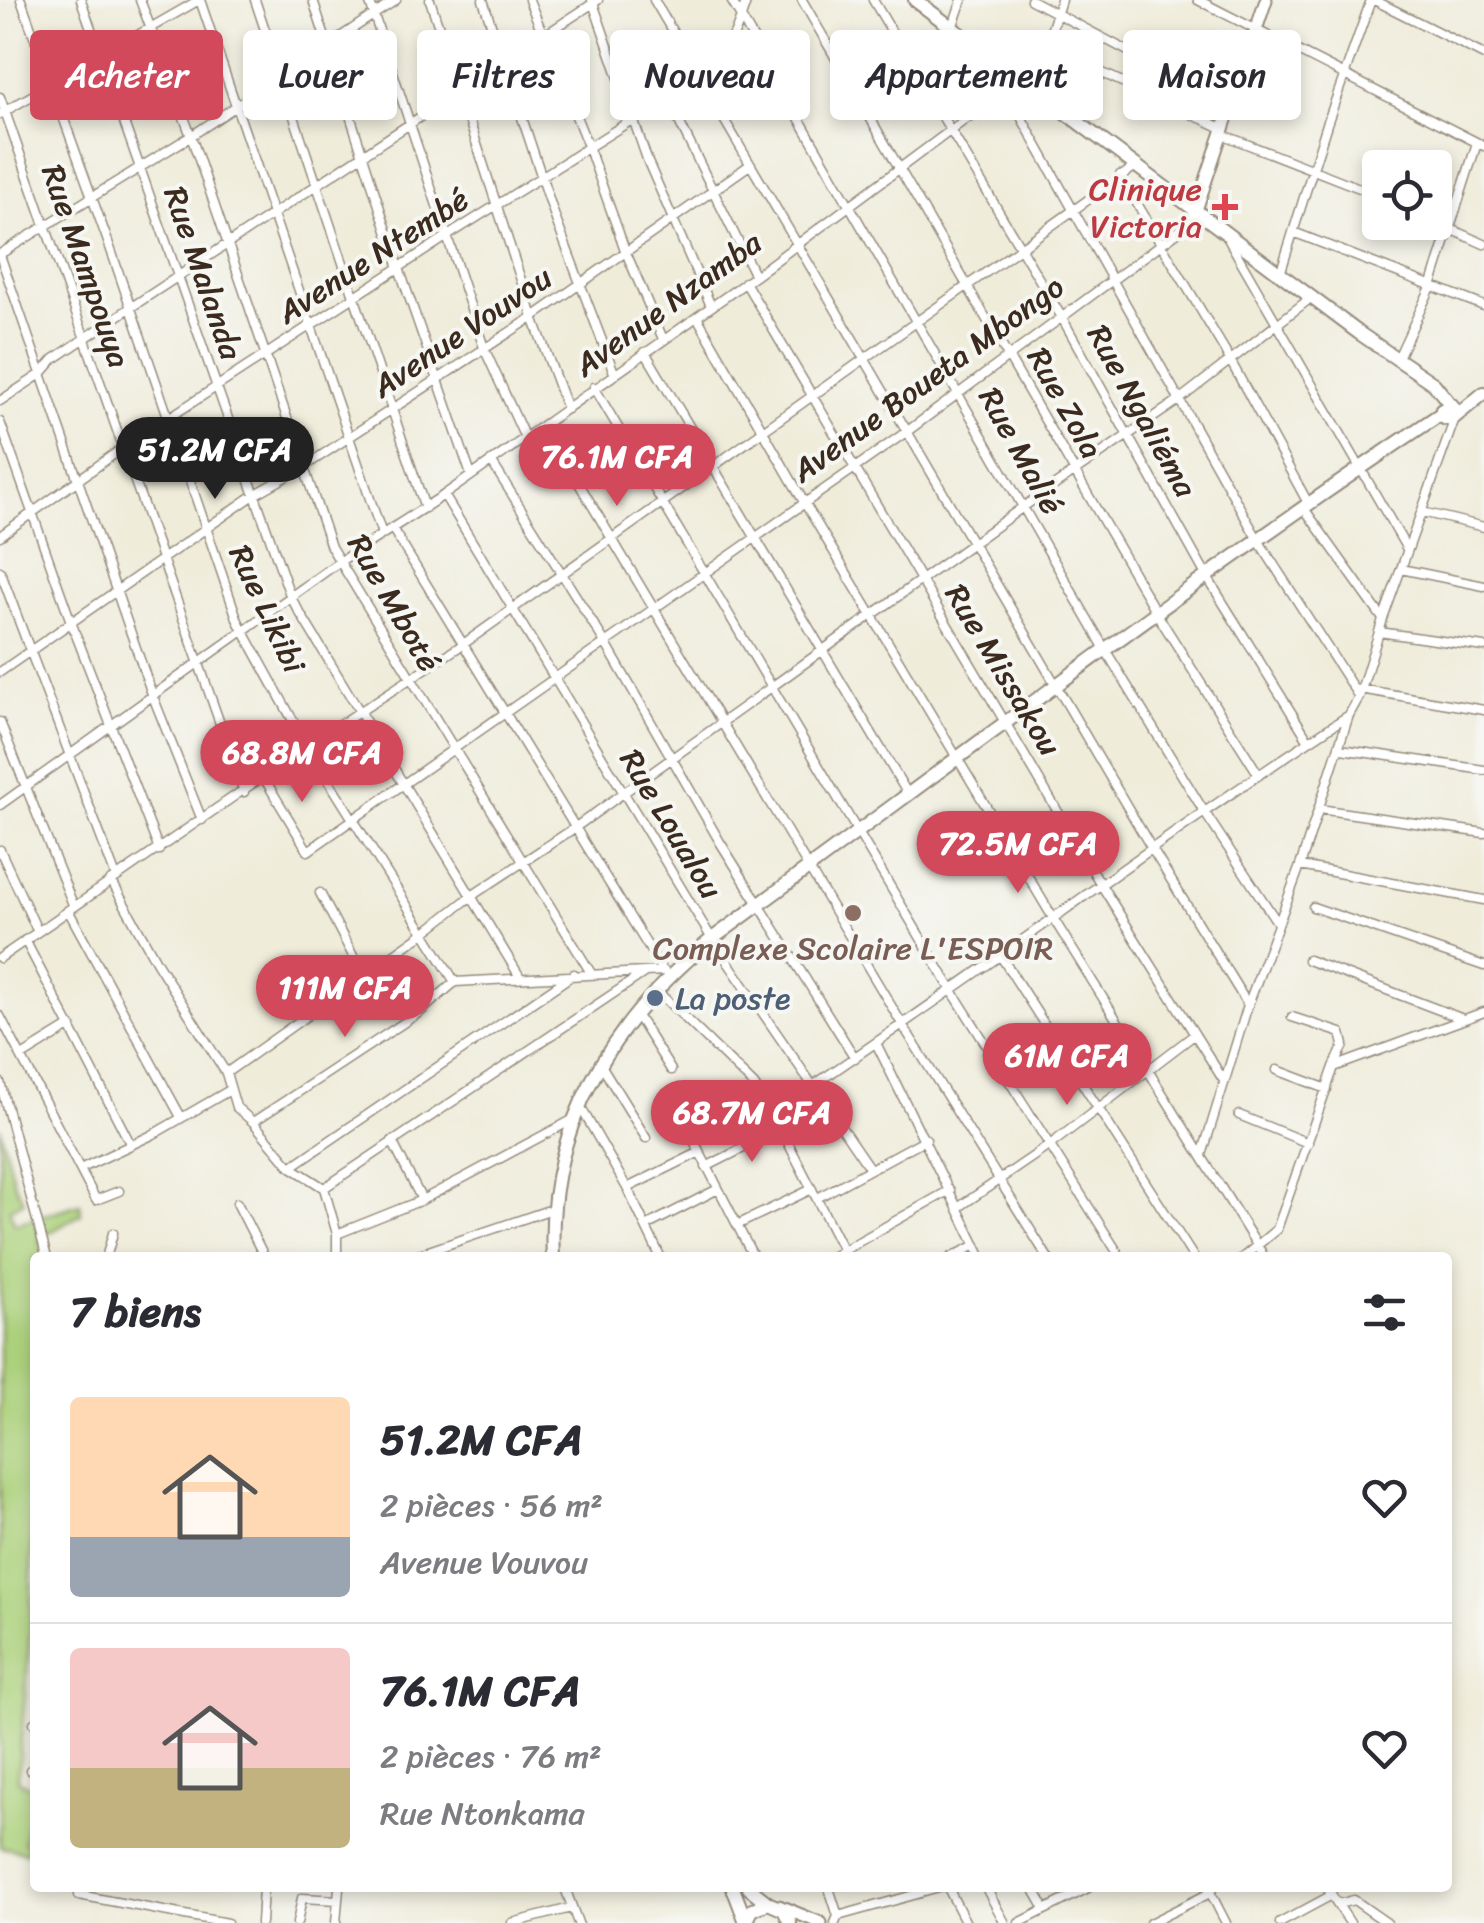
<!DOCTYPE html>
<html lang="fr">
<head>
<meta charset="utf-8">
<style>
  body { margin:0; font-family:Sriracha,sans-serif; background:#f2f2f3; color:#2b2b33; height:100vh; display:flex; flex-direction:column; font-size:38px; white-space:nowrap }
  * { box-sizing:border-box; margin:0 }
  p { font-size:32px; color:#7c7c81 }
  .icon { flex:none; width:55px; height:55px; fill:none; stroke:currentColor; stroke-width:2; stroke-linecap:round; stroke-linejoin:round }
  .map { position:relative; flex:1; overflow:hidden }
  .details { position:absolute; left:30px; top:1252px; width:1422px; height:640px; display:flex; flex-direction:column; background:#fff; border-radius:10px; box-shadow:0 5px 15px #0003 }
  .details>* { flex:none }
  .top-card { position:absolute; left:30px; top:30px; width:1425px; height:90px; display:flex; gap:20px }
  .tools { position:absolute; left:1362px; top:150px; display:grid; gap:20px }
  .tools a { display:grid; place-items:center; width:90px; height:90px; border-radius:10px; background:#fff; box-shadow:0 5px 15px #0003; font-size:50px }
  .price { position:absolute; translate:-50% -85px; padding:0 22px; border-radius:35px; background:#d1495b; color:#fff; font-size:32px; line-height:65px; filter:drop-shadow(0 2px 5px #0008) }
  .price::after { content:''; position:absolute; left:50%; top:60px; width:30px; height:22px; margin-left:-15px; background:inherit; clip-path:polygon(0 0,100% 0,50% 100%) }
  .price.current { background:#222; color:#fff }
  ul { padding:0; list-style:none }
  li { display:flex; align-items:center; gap:30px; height:250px; padding:0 40px }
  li+li { border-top:2px solid #e1e1e2 }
  li span { display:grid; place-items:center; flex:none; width:280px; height:200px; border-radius:10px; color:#555 }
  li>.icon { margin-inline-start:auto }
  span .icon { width:120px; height:120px; fill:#fffc; stroke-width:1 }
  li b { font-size:42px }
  h2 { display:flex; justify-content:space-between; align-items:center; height:120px; padding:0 40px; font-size:42px }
  .chip { padding:0 35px; border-radius:10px; background:#fff; box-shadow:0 5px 15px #0003; font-size:35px; line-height:90px }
  .chip.current { background:#d1495b; color:#fff }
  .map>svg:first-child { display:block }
</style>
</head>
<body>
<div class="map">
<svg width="1484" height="1923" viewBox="0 0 1484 1923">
  <rect width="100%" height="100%" fill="#f6f6f2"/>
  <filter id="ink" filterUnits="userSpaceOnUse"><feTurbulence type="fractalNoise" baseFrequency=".01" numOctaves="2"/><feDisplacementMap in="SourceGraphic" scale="20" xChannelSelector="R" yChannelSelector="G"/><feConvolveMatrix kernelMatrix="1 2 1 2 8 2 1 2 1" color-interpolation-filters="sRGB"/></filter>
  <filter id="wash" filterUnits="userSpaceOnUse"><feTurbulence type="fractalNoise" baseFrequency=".0048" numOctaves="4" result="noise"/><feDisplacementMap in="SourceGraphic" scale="40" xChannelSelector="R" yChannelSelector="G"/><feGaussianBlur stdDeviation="2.25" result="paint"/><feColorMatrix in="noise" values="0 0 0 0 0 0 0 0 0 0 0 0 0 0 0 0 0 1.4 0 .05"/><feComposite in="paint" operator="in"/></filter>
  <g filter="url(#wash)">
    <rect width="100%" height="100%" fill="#efecda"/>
    <path fill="#acd17b" stroke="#747e4c" stroke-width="2.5" d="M0,1127l14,56 10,18 -15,8 6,15 65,-20 1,10 -42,25 5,18 -9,1 -4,368 -13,154 16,9 -10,53 11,12 -35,-7z"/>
  </g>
  <g filter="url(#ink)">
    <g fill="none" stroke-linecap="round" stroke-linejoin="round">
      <defs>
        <path id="street" d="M21,0l91,253 126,368 69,125 148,236
          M81,0l210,598 229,379
          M140,0l51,136 140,411 260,426
          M200,0l182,534
          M255,0l170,508
          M313,0l86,268 72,207
          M369,0l115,348 41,90
          M430,0l103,317 34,92
          M483,0l73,220 59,155
          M529,0l59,146 37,104 38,89
          M592,0l56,162 63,144
          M654,0l498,849 96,156
          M731,0l375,651 99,162 72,109
          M802,0l355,614 102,161
          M873,0l188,316 146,261 102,164
          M1031,0l199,105
          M1198,0l286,146
          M1374,0l110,55
          M952,28l10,-28
          M1046,47l176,81
          M1029,84l17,-37 15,-47
          M1006,90l252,450 101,157
          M0,97l244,695
          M668,99l87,177
          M0,114l199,-114
          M1221,134l159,62
          M1120,175l104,174 84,154
          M1435,222l49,22
          M1293,232l191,74
          M1227,237l180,312
          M0,254l191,-118 205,-136
          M0,255l152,439 50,126
          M1280,274l47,-150 44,-124
          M745,282l355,601 124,198
          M697,317l107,185 249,416 212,340
          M645,352l264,444
          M1397,360l34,-73 46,-144
          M594,387l357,602 170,269
          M0,401l41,-27 13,-15 76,-51 468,-308
          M0,422l71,200 88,228
          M544,425l358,599 146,234
          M491,461l115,183 114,198 135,216
          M444,495l268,444 158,230
          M1303,507l80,112
          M1422,512l62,15
          M392,528l271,443
          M0,536l124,-89 325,-212 251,-158c32,-26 34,-41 47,-77
          M1401,569l83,17
          M0,571l116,306
          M1379,632l105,15
          M0,672l254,-177 48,-27 231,-151 218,-153
          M1360,689l124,21
          M0,722l74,185
          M1341,749l143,21
          M264,778l44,73 601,-421 274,-202 13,-18
          M0,805l339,-243 105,-67 311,-219 266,-198
          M1319,809l165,24
          M0,850l37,80
          M1300,866l184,34
          M111,880l46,83 69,110 10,34 17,15 38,45 33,21 13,46v24
          M320,893l43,82
          M1313,907l171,59
          M68,910l113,207
          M25,940l106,205
          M1000,955l194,303
          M0,958l307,-212 155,-101 675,-480
          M1308,960l155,59
          M655,989l99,96 27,44 66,129
          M636,1014l35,56
          M0,1016l96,184 23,-9
          M1292,1017l49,16 3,12 -10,22
          M876,1043l106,215
          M22,1056l49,-30
          M601,1065l45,73
          M1277,1070l50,19
          M226,1073l198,-140 46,-36 103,-68 450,-322 156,-107 133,-103
          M0,1082l47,176
          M580,1106l47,82 34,70
          M772,1113c195,-129 381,-271 577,-398
          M1239,1115l69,28
          M253,1122l167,-110 35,-30 209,-11
          M392,1141l30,59
          M1202,1155l46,-150 52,-139 49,-151 10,-18 24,-78 72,-201
          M291,1167l283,-193
          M706,1167l75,-38
          M80,1169l72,-34 78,-45
          M324,1188l320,-215
          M627,1188l71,-35
          M817,1198l109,-59
          M237,1203l28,55
          M959,1207l91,-62 144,-110
          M737,1225l75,-36
          M646,1226l72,-37
          M337,1234l85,-34 150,-80
          M106,1258l7,-25
          M408,1258l144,-49
          M754,1258l-61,-119 5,-8 65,-33
          M830,1258l120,-68
          M950,1258l26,-13
          M1242,1258l35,-29 57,-162 150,-55
          M34,1723h1
          M30,1770l5,1
          M565,1888l13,35
          M829,1888l9,28 -3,7
          M948,1888l18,35
          M986,1888l19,35
          M1033,1888l12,21
          M1208,1888l18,35
          M1327,1888l23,35
          M79,1895l148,28
          M1338,1904l16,-4 33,23
          M838,1916l101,-28
          M261,1923l2,-35
          M297,1923l5,-25 36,2
          M336,1923l3,-35
          M512,1923l59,-15
          M1019,1923l69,-35
          M1150,1923l56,-28 7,-7
          M1280,1923l52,-28"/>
        <path id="secondary" d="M1196,210l70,-210
          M779,1906l42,17"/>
        <path id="primary" d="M915,0l444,333 75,51 16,20
          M1457,414l-5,-9 -10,5 2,8 7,2 33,-27
          M553,1258c-7,-133 60,-238 159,-319 242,-177 481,-360 730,-526
          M733,1888l13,34
          M749,1888l19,15
          M746,1923l6,-13 16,-7 16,7 6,13"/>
      </defs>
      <use href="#street" stroke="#958b7c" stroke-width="11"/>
      <use href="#secondary" stroke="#958b7c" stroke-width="15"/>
      <use href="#primary" stroke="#958b7c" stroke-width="16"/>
      <use href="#street" stroke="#fff" stroke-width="8"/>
      <use href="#secondary" stroke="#fff" stroke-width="11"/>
      <use href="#primary" stroke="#fff" stroke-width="12"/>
    </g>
  </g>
  <path fill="#e0444e" stroke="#f6f6f2" stroke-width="4" d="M1220 192h10v10h10v10h-10v10h-10v-10h-10v-10h10z"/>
  <circle fill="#8d6e63" stroke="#f6f6f2" stroke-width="4" cx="853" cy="913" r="10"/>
  <circle fill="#5c6f8a" stroke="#f6f6f2" stroke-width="4" cx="655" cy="998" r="10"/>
  <g text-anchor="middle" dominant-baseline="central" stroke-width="8" stroke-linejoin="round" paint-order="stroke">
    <g font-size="32" fill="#be3a42" stroke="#f6f6f2" text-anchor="end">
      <text x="1202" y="189">Clinique<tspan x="1202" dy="37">Victoria</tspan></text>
    </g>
    <g font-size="32" fill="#3b2a1e" stroke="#f6f6f2">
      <text transform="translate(373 256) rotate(-33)">Avenue Ntembé</text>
      <text transform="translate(86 266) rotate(71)">Rue Mampouya</text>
      <text transform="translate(203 273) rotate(71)">Rue Malanda</text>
      <text transform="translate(668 304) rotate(-36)">Avenue Nzamba</text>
      <text transform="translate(462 332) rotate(-34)">Avenue Vouvou</text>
      <text transform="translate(928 379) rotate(-36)">Avenue Boueta Mbongo</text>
      <text transform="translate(1065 403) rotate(61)">Rue Zola</text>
      <text transform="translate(1142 411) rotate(61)">Rue Ngaliéma</text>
      <text transform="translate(1021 451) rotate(61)">Rue Malié</text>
      <text transform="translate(394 603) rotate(60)">Rue Mboté</text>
      <text transform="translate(267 609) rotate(65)">Rue Likibi</text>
      <text transform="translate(1003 670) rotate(59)">Rue Missakou</text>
      <text transform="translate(671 824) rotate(59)">Rue Loualou</text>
    </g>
    <g font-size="32" fill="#785e54" stroke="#f6f6f2">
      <text x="853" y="948">Complexe Scolaire L'ESPOIR</text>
    </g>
    <g font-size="32" fill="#4e5e75" stroke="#f6f6f2" text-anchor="start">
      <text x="675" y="998">La poste</text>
    </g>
  </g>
</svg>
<div class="tools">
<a><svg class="icon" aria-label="locate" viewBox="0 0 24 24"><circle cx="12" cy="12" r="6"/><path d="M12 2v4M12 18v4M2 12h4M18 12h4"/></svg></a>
</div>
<b class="price current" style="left:215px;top:502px">51.2M CFA</b>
<b class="price" style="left:617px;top:509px">76.1M CFA</b>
<b class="price" style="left:302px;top:805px">68.8M CFA</b>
<b class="price" style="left:1018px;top:896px">72.5M CFA</b>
<b class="price" style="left:345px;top:1040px">111M CFA</b>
<b class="price" style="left:1067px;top:1108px">61M CFA</b>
<b class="price" style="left:752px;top:1165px">68.7M CFA</b>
<div class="top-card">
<a class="chip current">Acheter</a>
<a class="chip">Louer</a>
<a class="chip">Filtres</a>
<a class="chip">Nouveau</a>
<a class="chip">Appartement</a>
<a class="chip">Maison</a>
</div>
<section class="details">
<h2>7 biens<svg class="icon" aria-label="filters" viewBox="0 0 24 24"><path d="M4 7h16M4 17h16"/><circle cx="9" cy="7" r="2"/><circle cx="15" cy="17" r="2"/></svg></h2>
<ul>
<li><span style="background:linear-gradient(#ffd9b3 70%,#9aa5b1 0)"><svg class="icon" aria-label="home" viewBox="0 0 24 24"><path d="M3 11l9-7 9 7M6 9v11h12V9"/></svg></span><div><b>51.2M CFA</b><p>2 pièces · 56 m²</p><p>Avenue Vouvou</p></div><svg class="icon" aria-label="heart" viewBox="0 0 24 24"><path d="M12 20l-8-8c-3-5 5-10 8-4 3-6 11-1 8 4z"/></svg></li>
<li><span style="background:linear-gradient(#f6c9c9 60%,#c2b280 0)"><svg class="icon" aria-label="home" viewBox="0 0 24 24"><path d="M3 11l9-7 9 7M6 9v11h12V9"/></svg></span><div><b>76.1M CFA</b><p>2 pièces · 76 m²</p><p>Rue Ntonkama</p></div><svg class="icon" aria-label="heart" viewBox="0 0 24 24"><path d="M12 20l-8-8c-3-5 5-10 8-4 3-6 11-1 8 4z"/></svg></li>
</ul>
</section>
</div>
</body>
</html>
